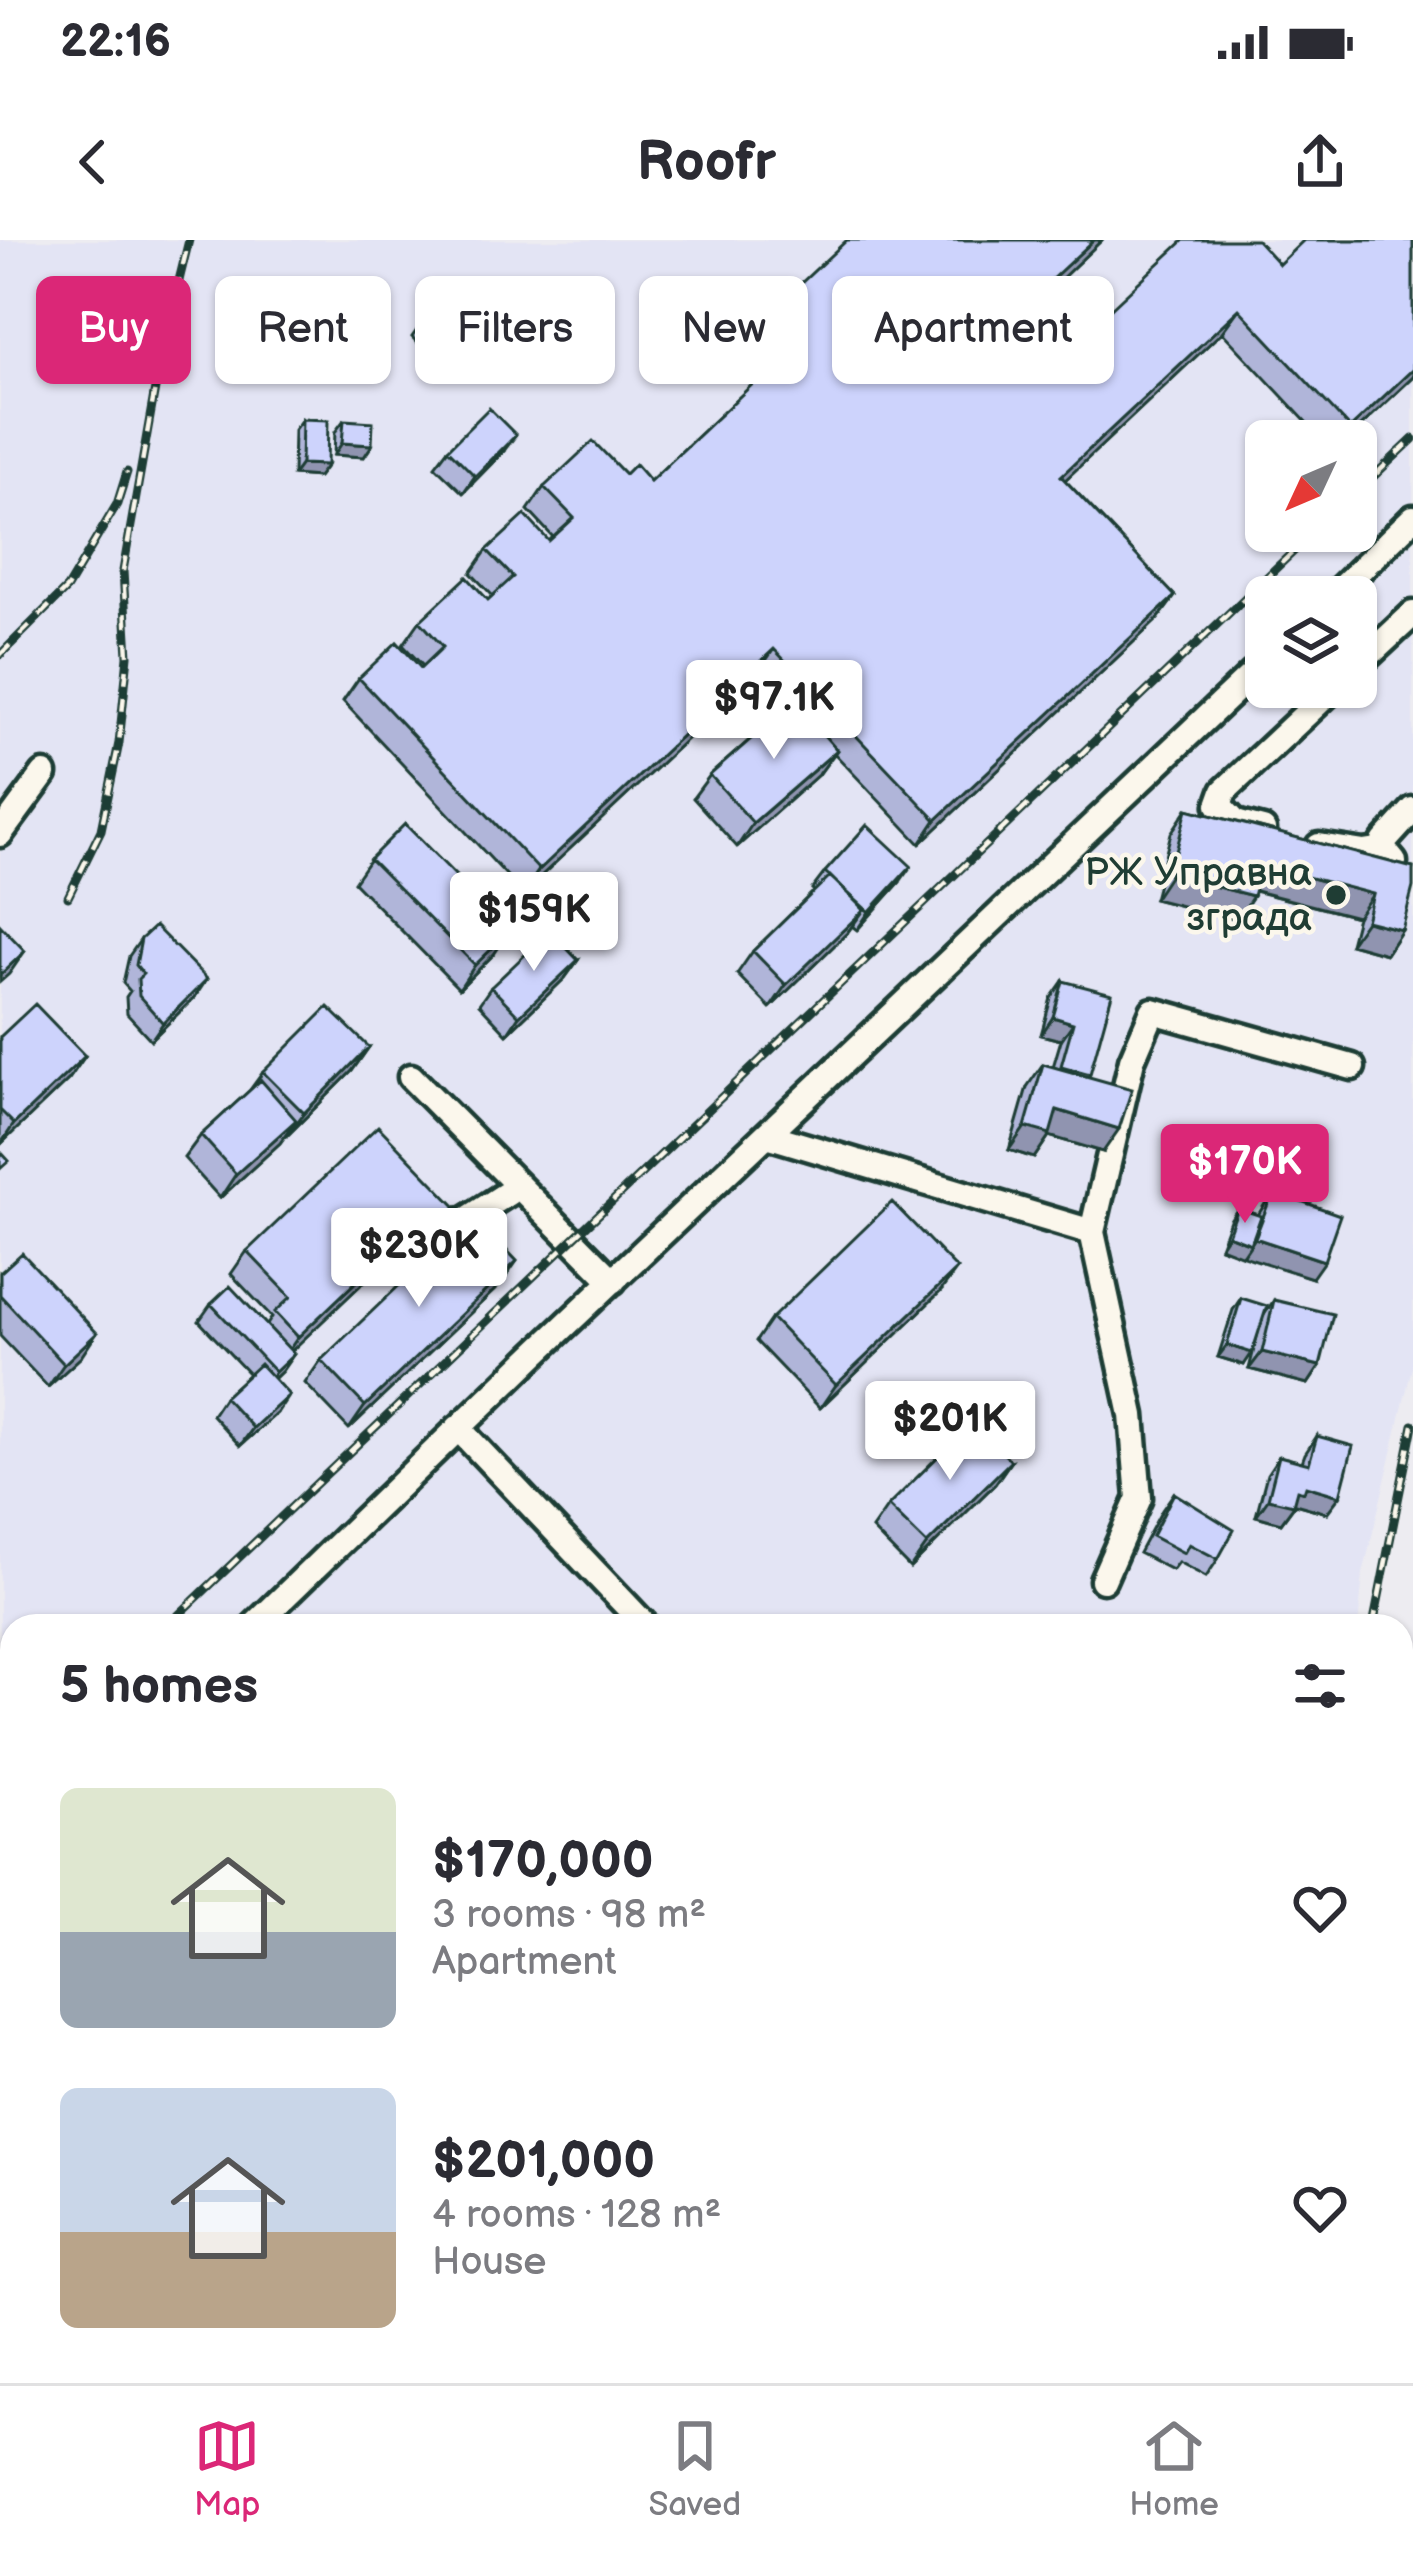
<!DOCTYPE html>
<html lang="en">
<head>
<meta charset="utf-8">
<style>
  body { margin:0; font-family:"Balsamiq Sans",sans-serif; background:#f7f7f7; color:#2b2b33; height:100vh; display:flex; flex-direction:column; font-size:45px; white-space:nowrap }
  * { box-sizing:border-box; margin:0 }
  p { font-size:39px; color:#7c7c81 }
  .icon { flex:none; width:66px; height:66px; fill:none; stroke:currentColor; stroke-width:2; stroke-linecap:round; stroke-linejoin:round }
  .map { position:relative; flex:1; overflow:hidden }
  .side { position:absolute; left:0px; top:1374px; width:1413px; height:771px; display:flex; flex-direction:column; background:#fff; border-radius:36px 36px 0 0; box-shadow:0 3px 9px #0004 }
  .side>* { flex:none }
  .guide { position:absolute; left:36px; top:36px; width:1341px; height:108px; display:flex; gap:24px }
  .needle { width:78px; rotate:226deg }
  .tools { position:absolute; left:1245px; top:180px; display:grid; gap:24px }
  .tools a { display:grid; place-items:center; width:132px; height:132px; border-radius:18px; background:#fff; box-shadow:0 3px 9px #0004; font-size:60px }
  .price { position:absolute; translate:-50% -102px; padding:0 27px; border-radius:12px; background:#fff; color:#222; font-size:39px; line-height:78px; filter:drop-shadow(0 3px 6px #0008) }
  .price::after { content:''; position:absolute; left:50%; top:72px; width:36px; height:27px; margin-left:-18px; background:inherit; clip-path:polygon(0 0,100% 0,50% 100%) }
  .price.selected { background:#db2777; color:#fff }
  ul { padding:0; list-style:none }
  li { display:flex; align-items:center; gap:36px; height:300px; padding:0 60px }
  li span { display:grid; place-items:center; flex:none; width:336px; height:240px; border-radius:18px; color:#555 }
  li>.icon { margin-inline-start:auto }
  span .icon { width:144px; height:144px; fill:#fffc; stroke-width:1 }
  li b { font-size:51px }
  h2 { display:flex; justify-content:space-between; align-items:center; height:144px; padding:0 60px; font-size:51px }
  .tag { padding:0 42px; border-radius:18px; background:#fff; box-shadow:0 3px 9px #0004; font-size:42px; line-height:108px }
  .tag.selected { background:#db2777; color:#fff }
  .status { display:flex; justify-content:space-between; align-items:center; height:84px; padding:0 60px; background:#fff; direction:ltr }
  .status svg { height:33px; fill:currentColor }
  header { display:flex; justify-content:space-between; align-items:center; height:156px; padding:0 60px; background:#fff; font-size:54px; font-weight:800 }
  .menu { display:flex; justify-content:space-around; align-items:center; height:168px; border-top:3px solid #e1e1e2; background:#fff; font-size:33px; color:#7c7c81 }
  .menu a { display:grid; justify-items:center; gap:6px }
  .menu .selected { color:#db2777 }
  .map>svg:first-child { display:block }
</style>
</head>
<body>
<div class="status"><b>22:16</b><svg viewBox="0 0 49 12"><path d="M0 12V9h3v3zM5 12V6h3v6zM10 12V3h3v9zM15 12V0h3v12zM26 1h20v11H26zM47 4h2v5h-2z"/></svg></div>
<header><svg class="icon" aria-label="back" viewBox="0 0 24 24"><path d="M15 5l-7 7 7 7"/></svg>Roofr<svg class="icon" aria-label="share" viewBox="0 0 24 24"><path d="M12 15V3M7 8l5-5 5 5M5 13v7h14v-7"/></svg></header>
<div class="map">
<svg width="1413" height="2143" viewBox="0 0 1413 2143">
  <rect width="100%" height="100%" fill="#edecf1"/>
  <filter id="ink" filterUnits="userSpaceOnUse"><feTurbulence type="fractalNoise" baseFrequency=".00833" numOctaves="2"/><feDisplacementMap in="SourceGraphic" scale="24" xChannelSelector="R" yChannelSelector="G"/><feConvolveMatrix kernelMatrix="1 2 1 2 8 2 1 2 1" color-interpolation-filters="sRGB"/></filter>
  <g filter="url(#ink)">
    <path fill="#e3e4f4" fill-rule="evenodd" d="M0,0h1413v1123l-50,211 -5,52h-1346v747h1379l1,10h-1392zM1266,201h90v90h-90zM1266,357h90v90h-90z"/>
    <g fill="none" stroke-linecap="round" stroke-linejoin="round">
      <defs>
        <path id="minor" d="M1332,357l81,-79
          M1356,427l57,-53
          M1263,590l-27,-7 -17,-18 5,-14 111,-104
          M0,594l44,-60
          M1319,606l45,7 20,-3
          M1394,622l-10,-12v-8l29,-32
          M411,837l202,204
          M767,895l325,97
          M463,982l56,-36
          M458,1188l188,198
          M1103,1340l36,-82 -7,-83 -40,-183 40,-172 21,-49 199,56
          M254,1386l280,-271 732,-694
          M0,1633l12,-12
          M0,1910l12,12
          M212,2133l10,10"/>
      </defs>
      <use href="#minor" stroke="#1f3d34" stroke-width="33"/>
      <use href="#minor" stroke="#fbf7ec" stroke-width="24"/>
      <defs>
        <path id="rail" d="M156,134l33,-134
          M1356,253l57,-54
          M0,415l67,-67 50,-84 10,-32
          M68,657l33,-67 18,-87 9,-87 -5,-85 37,-211
          M167,1386l1148,-1095
          M1373,1386l40,-201
          M0,1546l12,-12
          M1401,2016l12,127"/>
      </defs>
      <use href="#rail" stroke="#1f3d34" stroke-width="9"/>
      <use href="#rail" stroke="#fbf7ec" stroke-width="4.5" stroke-dasharray="14" stroke-linecap="butt"/>
    </g>
    <path fill="#b0b5d9" stroke="#1f3d34" stroke-width="3" d="M1102,0l-47,45 38,40 186,-61 134,113 -68,64h-21l-102,-109 -157,148 110,116 -17,23 -238,225 -86,-91 -14,20 -83,74 -44,-49 17,-23 79,-70 -31,-33 -235,221 -180,-192 16,-23 62,-10 2,-2 -20,-21 17,-24 68,-21 5,-4 -22,-23 16,-23 62,-9 4,-4 -25,-27 16,-23 81,-13 25,7 103,-97 -24,-25 17,-24z
      M424,80l70,6 -12,18 -32,32 -38,-39z
      M302,179l25,46 -9,12 -25,-2 1,-45z
      M344,180l28,25 -8,12 -30,-2 1,-23z
      M448,209l55,3 -40,41 -28,-27z
      M1187,569l226,59 -11,62 -16,24 -36,-10 7,-27 -103,-26 -1,5 -16,24 -83,-21 17,-66z
      M370,619l124,95 -35,35 -105,-107z
      M825,632l74,11 -42,47 -5,-4 -5,7 -77,75 -33,-34 16,-23 61,-60 -2,-2z
      M141,699l54,58 -44,43 -24,-26 -1,-17 4,-6 -7,-8 6,-27z
      M578,720l-13,18 -58,56 -28,-30 12,-17z
      M1063,741l27,93 -2,3 15,75 -54,-16 -15,22 -25,-8 18,-63 16,-23 10,3 8,-27 -20,-5 10,-37z
      M0,797l85,19 -16,23 -69,66z
      M369,807l-17,24 -65,65 -1,-1 -6,8 -60,55 -36,-40 17,-23 49,-45 13,-18z
      M1273,951l39,87 -92,-31 10,-27 8,-12 20,7z
      M456,967l-17,23 -17,17 -10,-11 -121,115 -9,20 -8,8 3,34 -37,33 -28,-31 12,-18 25,-23 -50,-53 12,-17 56,21 5,-8 -41,-43 16,-23z
      M0,1033l81,84 -33,30 -48,-51z
      M501,1044l-152,145 -44,-46 16,-23z
      M940,1052l-120,116 -64,-67 16,-23z
      M1241,1058l23,17 10,-15 46,66 -12,18 -59,-15 9,-36 -14,32 -26,-8 15,-47z
      M1317,1196l10,77 -32,-9 -14,19 -25,-7 11,-42 12,-18 23,6 3,-8z
      M1011,1221l-16,23 -85,84 -38,-39 16,-23z
      M1174,1253l44,66 -12,18 -28,-15 -6,8 -33,-17 23,-43z
      M12,1658v75l-12,12v-35l9,-9 -3,-2 -6,7v-34z
      M0,2004l12,13v116h111l9,10h-120l-12,-13z
      M584,2133h32l-1,10h-31z
      M687,2133h63l-7,10h-56z"/>
    <path fill="#9094b0" stroke="#1f3d34" stroke-width="3" d="M1094,0h8l-67,64 16,-24z
      M1239,69l-17,23 -177,167 16,-23z
      M494,86l-12,18 -32,32 12,-18z
      M1413,129v8l-68,64h-4l9,-13z
      M516,195l-13,17 -40,41 12,-17z
      M342,203l30,2 -8,12 -30,-2z
      M301,224l26,1 -9,12 -25,-2z
      M1175,356l-17,23 -238,225 16,-24z
      M774,409l-16,23 -235,221 16,-23z
      M837,510l-17,23 -83,74 16,-24z
      M1261,625l112,29 -16,23 -113,-29z
      M911,626l-12,17 -42,47 12,-18z
      M1170,635l83,21 -16,24 -83,-21z
      M864,670l-17,23 -77,75 16,-23z
      M1366,681l36,9 -16,24 -36,-10z
      M510,691l-16,23 -35,35 16,-24z
      M25,711l-16,23 -9,8v-7z
      M578,720l-13,18 -58,56 12,-18z
      M207,739l-12,18 -44,43 12,-17z
      M1053,777l20,6 -12,17 -20,-5z
      M369,807l-17,24 -65,65 17,-23z
      M85,816l-16,23 -69,66 14,-21z
      M1057,870l62,19 -16,23 -54,-16 -15,22 -25,-8 16,-23z
      M296,880l-16,23 -60,55 16,-24z
      M456,967l-17,23 -17,17 16,-23z
      M428,973l-16,23 -130,124 16,-23z
      M1228,995l23,9 -8,12 -23,-9z
      M1255,998l69,23 -12,17 -69,-22z
      M517,1021l-16,23 -152,145 16,-23z
      M957,1029l-17,23 -120,116 16,-23z
      M97,1093l-16,24 -33,30 16,-23z
      M1227,1105l25,8 -8,12 -26,-8z
      M1262,1112l58,14 -12,18 -59,-15z
      M294,1114l-12,17 -19,18 12,-17z
      M289,1155l-12,18 -37,33 13,-18z
      M1011,1221l-16,23 -85,84 17,-24z
      M1306,1246l34,10 -13,17 -32,-9 -14,19 -25,-7 12,-17z
      M12,1728v5l-12,12v-6z"/>
    <path fill="#cdd3fc" stroke="#1f3d34" stroke-width="3" d="M847,0h247l-43,40 42,45 91,-85h73l22,24 25,-24h109v129l-63,59 -111,-119 -178,167 114,120 -239,224 -162,-171 -235,221 -180,-192 38,-36 24,26 22,-21 -23,-26 47,-44 21,23 25,-23 -26,-27 38,-35 24,26 25,-23 -30,-31 49,-46 32,33 10,-10 15,17 123,-116 -27,-30z
      M456,48l38,38 -32,32 -38,-38z
      M489,168l27,27 -41,41 -27,-27z
      M302,179l26,1 -1,45 -26,-1z
      M344,180l29,2 -1,23 -30,-2z
      M794,461l43,49 -84,73 -43,-48z
      M1187,569l226,59v19l-11,43 -36,-9 7,-27 -112,-29 -8,31 -83,-21z
      M405,584l105,107 -35,34 -105,-106z
      M867,585l44,41 -42,46 -44,-40z
      M830,636l34,34 -78,75 -33,-34z
      M0,685l25,26 -25,24z
      M155,686l52,53 -44,44 -24,-27 -1,-17 5,-5 -7,-9 5,-26z
      M550,691l28,29 -59,56 -28,-29z
      M1063,741l49,13 -22,80 -29,-8 12,-43 -20,-6z
      M35,764l50,52 -71,68 -14,-14v-73z
      M328,767l41,40 -65,66 -41,-41z
      M1043,824l89,25 -13,40 -62,-19 -7,24 -25,-7z
      M261,840l35,40 -60,54 -35,-39z
      M378,886l78,81 -18,17 -10,-11 -130,124 -23,-25 16,-15 -44,-46z
      M0,911l9,10 -9,8z
      M1273,951l67,24 -16,46 -69,-23z
      M892,962l65,67 -121,116 -64,-67z
      M1238,968l23,8 -10,28 -23,-9z
      M473,975l44,46 -152,145 -44,-46z
      M22,1013l75,80 -33,31 -64,-69v-22z
      M230,1046l64,68 -19,18 -64,-68z
      M1241,1058l26,8 -15,47 -25,-8z
      M1274,1060l59,14 -13,52 -58,-14z
      M260,1124l29,31 -36,33 -29,-31z
      M973,1182l38,39 -84,83 -39,-38z
      M1317,1196l36,10 -13,50 -34,-10 -2,6 -7,-2 -4,15 -25,-6 11,-43 30,8z
      M1174,1253l60,37 -16,29 -29,-15 -5,9 -32,-17z
      M12,1658v16l-8,-8z
      M0,1681l11,11 -11,11z
      M12,1699v29l-12,11v-29z
      M0,2004l12,13v95l-12,-12z
      M32,2133h91l9,10h-91z
      M592,2133h24v8l-24,1z
      M702,2133h48l-7,10h-33l-5,-4z"/>
  </g>
  <circle fill="#1f3d34" stroke="#fbf7ec" stroke-width="4.5" cx="1336" cy="655" r="12"/>
  <g text-anchor="middle" dominant-baseline="central" stroke-width="9" stroke-linejoin="round" paint-order="stroke">
    <g font-size="39" fill="#1f3d34" stroke="#fbf7ec" text-anchor="end">
      <text x="1312" y="633">РЖ Управна<tspan x="1312" dy="45">зграда</tspan></text>
    </g>
  </g>
</svg>
<div class="tools">
<a><svg class="needle" viewBox="-14 -14 28 28"><path d="M0-13l5 13h-10z" fill="#e53935"/><path d="M0 13l5-13h-10z" fill="#7c7c81"/></svg></a>
<a><svg class="icon" aria-label="layers" viewBox="0 0 24 24"><path d="M12 4l9 5-9 5-9-5zM3 14l9 5 9-5"/></svg></a>
</div>
<b class="price" style="left:774px;top:522px">$97.1K</b>
<b class="price" style="left:534px;top:734px">$159K</b>
<b class="price selected" style="left:1245px;top:986px">$170K</b>
<b class="price" style="left:419px;top:1070px">$230K</b>
<b class="price" style="left:950px;top:1243px">$201K</b>
<div class="guide">
<a class="tag selected">Buy</a>
<a class="tag">Rent</a>
<a class="tag">Filters</a>
<a class="tag">New</a>
<a class="tag">Apartment</a>
</div>
<section class="side">
<h2>5 homes<svg class="icon" aria-label="filters" viewBox="0 0 24 24"><path d="M4 7h16M4 17h16"/><circle cx="9" cy="7" r="2"/><circle cx="15" cy="17" r="2"/></svg></h2>
<ul>
<li><span style="background:linear-gradient(#dfe7d0 60%,#9aa5b1 0)"><svg class="icon" aria-label="home" viewBox="0 0 24 24"><path d="M3 11l9-7 9 7M6 9v11h12V9"/></svg></span><div><b>$170,000</b><p>3 rooms · 98 m²</p><p>Apartment</p></div><svg class="icon" aria-label="heart" viewBox="0 0 24 24"><path d="M12 20l-8-8c-3-5 5-10 8-4 3-6 11-1 8 4z"/></svg></li>
<li><span style="background:linear-gradient(#c9d6e8 60%,#b9a48a 0)"><svg class="icon" aria-label="home" viewBox="0 0 24 24"><path d="M3 11l9-7 9 7M6 9v11h12V9"/></svg></span><div><b>$201,000</b><p>4 rooms · 128 m²</p><p>House</p></div><svg class="icon" aria-label="heart" viewBox="0 0 24 24"><path d="M12 20l-8-8c-3-5 5-10 8-4 3-6 11-1 8 4z"/></svg></li>
</ul>
</section>
</div>
<nav class="menu">
<a class="selected"><svg class="icon" aria-label="map" viewBox="0 0 24 24"><path d="M3 6l6-2 6 2 6-2v14l-6 2-6-2-6 2zM9 4v14M15 6v14"/></svg>Map</a>
<a><svg class="icon" aria-label="saved" viewBox="0 0 24 24"><path d="M7 4h10v16l-5-4-5 4z"/></svg>Saved</a>
<a><svg class="icon" aria-label="home" viewBox="0 0 24 24"><path d="M3 11l9-7 9 7M6 9v11h12V9"/></svg>Home</a>
</nav>
</body>
</html>
